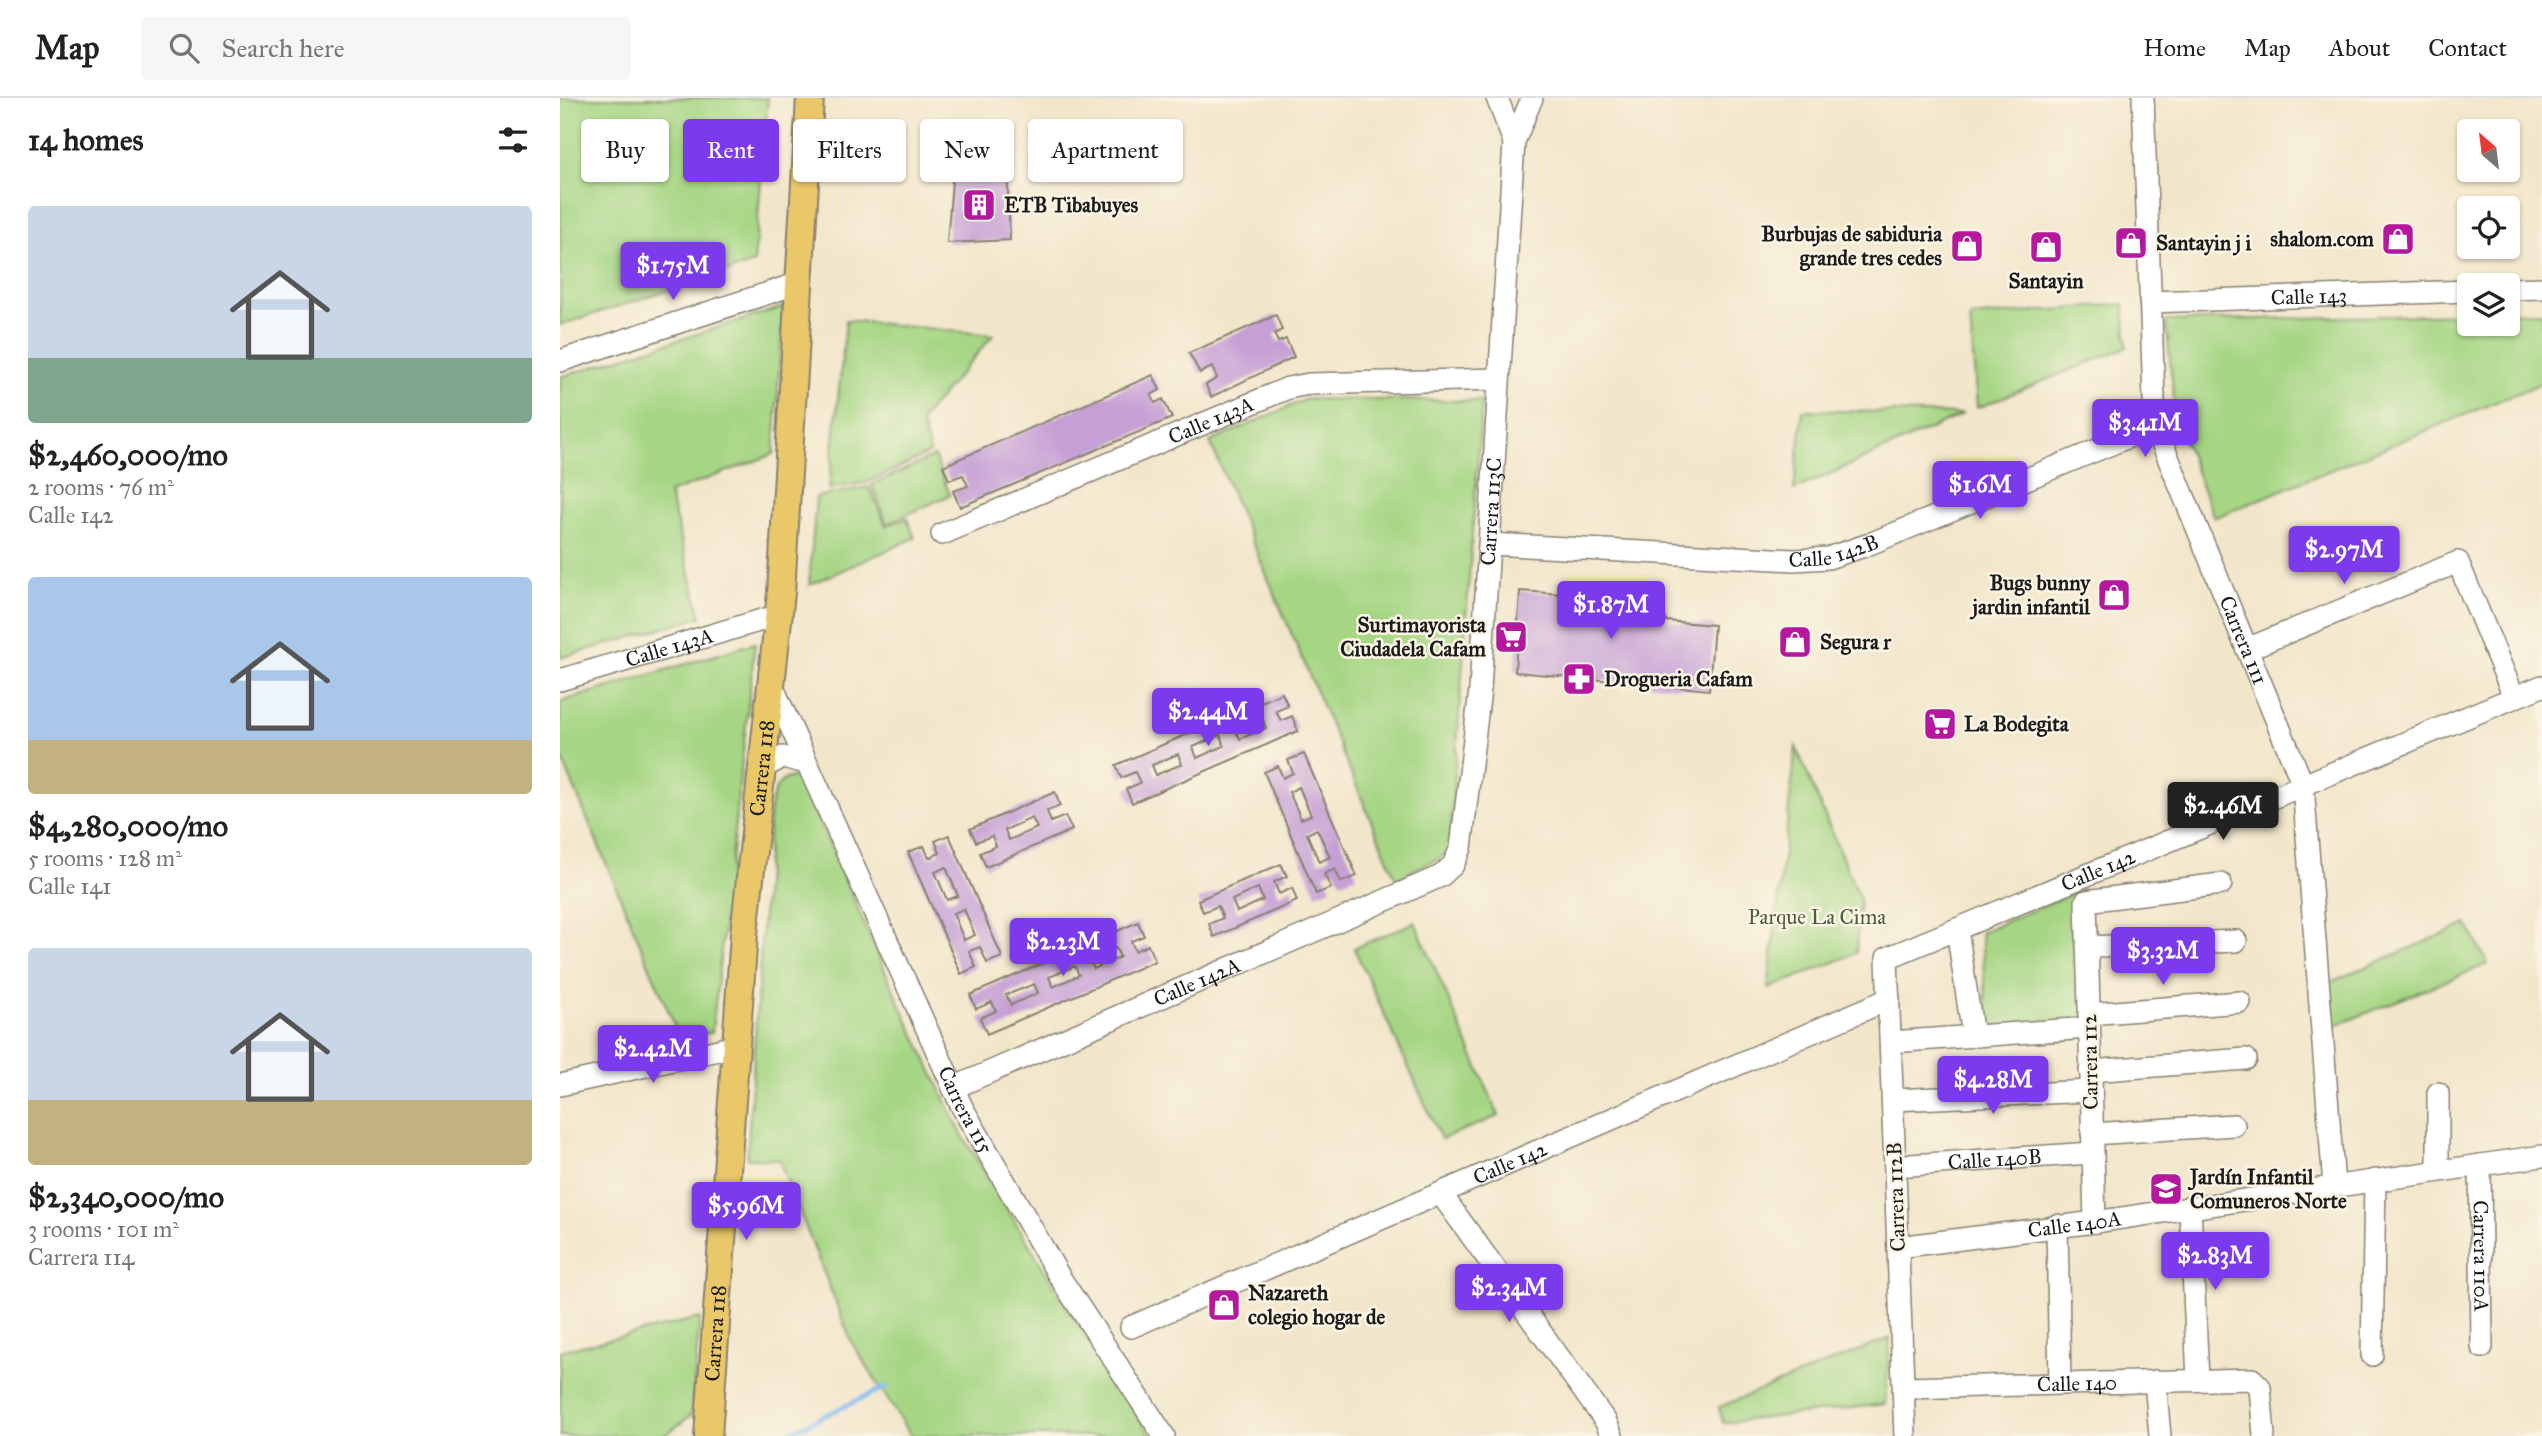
<!DOCTYPE html>
<html lang="en">
<head>
<meta charset="utf-8">
<style>
  body { margin:0; font-family:"IM FELL Great Primer",serif; background:#f6f6f6; color:#222; height:100vh; display:flex; flex-direction:column; font-size:26px; white-space:nowrap }
  * { box-sizing:border-box; margin:0 }
  p { font-size:23px; color:#767676 }
  .icon { flex:none; width:38px; height:38px; fill:none; stroke:currentColor; stroke-width:2; stroke-linecap:round; stroke-linejoin:round }
  .map { position:relative; flex:1; overflow:hidden }
  .drawer { display:flex; flex-direction:column; background:#fff; width:560px }
  .drawer>* { flex:none }
  .banner { position:absolute; left:21px; top:21px; width:665px; height:63px; display:flex; gap:14px }
  .needle { width:46px; rotate:332deg }
  .buttons { position:absolute; left:1897px; top:21px; display:grid; gap:14px }
  .buttons a { display:grid; place-items:center; width:63px; height:63px; border-radius:7px; background:#fff; box-shadow:0 2px 5px #0004; font-size:35px }
  .price { position:absolute; translate:-50% -60px; padding:0 16px; border-radius:7px; background:#7c3aed; color:#fff; font-size:23px; line-height:46px; filter:drop-shadow(0 2px 4px #0008) }
  .price::after { content:''; position:absolute; left:50%; top:42px; width:21px; height:16px; margin-left:-10px; background:inherit; clip-path:polygon(0 0,100% 0,50% 100%) }
  .price.selected { background:#222; color:#fff }
  ul { padding:0; list-style:none }
  li { display:grid; align-content:center; gap:14px; height:371px; padding:0 28px }
  li span { display:grid; place-items:center; height:217px; border-radius:7px; color:#555 }
  li>.icon { margin-inline-start:auto }
  span .icon { width:126px; height:126px; fill:#fffc; stroke-width:1 }
  li b { font-size:30px }
  h2 { display:flex; justify-content:space-between; align-items:center; height:84px; padding:0 28px; font-size:30px }
  .tag { padding:0 24px; border-radius:7px; background:#fff; box-shadow:0 2px 5px #0004; font-size:24px; line-height:63px }
  .tag.selected { background:#7c3aed; color:#fff }
  header { display:flex; align-items:center; gap:42px; box-sizing:border-box; height:98px; padding:0 35px; background:#fff; border-bottom:2px solid #e0e0e0 }
  header strong { font-size:33px }
  nav { display:flex; gap:38px; margin-inline-start:auto; font-size:24px }
  .search { width:490px; height:63px; background:#f6f6f6; display:flex; align-items:center; gap:18px; box-sizing:border-box; padding:0 24px; border-radius:7px; color:#767676; font-size:26px }
  main { display:flex; flex:1; min-height:0 }
  .map>svg:first-child { display:block }
</style>
</head>
<body>
<header>
<strong>Map</strong>
<div class="search"><svg class="icon" aria-label="search" viewBox="0 0 24 24"><circle cx="10" cy="10" r="6"/><path d="M15 15l6 6"/></svg>Search here</div>
<nav><a>Home</a><a>Map</a><a>About</a><a>Contact</a></nav>
</header>
<main>
<section class="drawer">
<h2>14 homes<svg class="icon" aria-label="filters" viewBox="0 0 24 24"><path d="M4 7h16M4 17h16"/><circle cx="9" cy="7" r="2"/><circle cx="15" cy="17" r="2"/></svg></h2>
<ul>
<li><span style="background:linear-gradient(#c9d6e8 70%,#7fa58c 0)"><svg class="icon" aria-label="home" viewBox="0 0 24 24"><path d="M3 11l9-7 9 7M6 9v11h12V9"/></svg></span><div><b>$2,460,000/mo</b><p>2 rooms · 76 m²</p><p>Calle 142</p></div></li>
<li><span style="background:linear-gradient(#a9c7e8 75%,#c2b280 0)"><svg class="icon" aria-label="home" viewBox="0 0 24 24"><path d="M3 11l9-7 9 7M6 9v11h12V9"/></svg></span><div><b>$4,280,000/mo</b><p>5 rooms · 128 m²</p><p>Calle 141</p></div></li>
<li><span style="background:linear-gradient(#c9d6e8 70%,#c2b280 0)"><svg class="icon" aria-label="home" viewBox="0 0 24 24"><path d="M3 11l9-7 9 7M6 9v11h12V9"/></svg></span><div><b>$2,340,000/mo</b><p>3 rooms · 101 m²</p><p>Carrera 114</p></div></li>
</ul>
</section>
<div class="map">
<svg width="1982" height="1338" viewBox="0 0 1982 1338">
  <rect width="100%" height="100%" fill="#fcf5e5"/>
  <filter id="ink" filterUnits="userSpaceOnUse"><feTurbulence type="fractalNoise" baseFrequency=".0143" numOctaves="2"/><feDisplacementMap in="SourceGraphic" scale="14" xChannelSelector="R" yChannelSelector="G"/><feConvolveMatrix kernelMatrix="1 2 1 2 8 2 1 2 1" color-interpolation-filters="sRGB"/></filter>
  <filter id="wash" filterUnits="userSpaceOnUse"><feTurbulence type="fractalNoise" baseFrequency=".00686" numOctaves="4" result="noise"/><feDisplacementMap in="SourceGraphic" scale="28" xChannelSelector="R" yChannelSelector="G"/><feGaussianBlur stdDeviation="1.57" result="paint"/><feColorMatrix in="noise" values="0 0 0 0 0 0 0 0 0 0 0 0 0 0 0 0 0 1.4 0 .05"/><feComposite in="paint" operator="in"/></filter>
  <g filter="url(#wash)">
    <rect width="100%" height="100%" fill="#f2e6ca"/>
    <path fill="#a6d684" stroke="#617950" stroke-width="2" d="M0,0h208l-14,165 -194,62z
      M1564,206l3,43 -150,61 -7,-91z
      M223,209l-9,147 -105,39 32,124 -141,41v-281z
      M1982,214v71l-328,135 -38,-99 -10,-98 303,-7v10h39v-11z
      M286,222l147,15 -72,85 9,33 -61,29 -40,7z
      M746,301l176,2 -33,452 -53,26 -186,-437z
      M1243,312l160,4 -169,76z
      M374,358l16,39 -63,29 -15,-39z
      M309,389l17,39 21,-8 8,20 -106,47 7,-88z
      M195,545l-43,389 -31,9 -121,-287v-52z
      M1236,649l64,153 -4,53 -88,36z
      M234,679l10,10 89,202 68,144 108,177 82,126h-240l-59,-93 -73,-183 -32,-2 23,-350c4,-16 6,-29 24,-31z
      M1523,791l5,131 -100,10 -7,-98z
      M855,824l84,194 -58,23 -87,-191z
      M1907,826l21,40 -156,63 -4,-44z
      M140,1220l-9,97 -27,21h-104v-85z
      M1330,1240l-5,66 -162,19 -4,-16z"/>
    <g fill="none" stroke-linecap="round" stroke-linejoin="round">
      <path stroke="#7fb9f0" stroke-width="5" d="M221,1338l105,-49"/>
    </g>
    <g id="blocks">
      <path fill="#c59fd5" fill-rule="evenodd" d="M393,71h54l3,71 -63,3z
        M716,217l6,15 -8,4 4,8 8,-3 8,18 -83,40 -5,-12 11,-7 -5,-11 -12,6 -11,-20z
        M593,277l7,15 -9,5 4,8 8,-4 9,19 -212,89 -7,-16 15,-5 -5,-11 -14,5 -6,-14z
        M960,493l141,10 5,20 48,4 -5,65 -194,-18z
        M722,595l6,13 -12,5 5,10 11,-5 6,15 -166,72 -6,-14 14,-6 -5,-11 -14,6 -5,-13zM702,619l4,11 -26,11 -5,-10zM660,637l4,11 -27,12 -4,-11zM618,656l4,10 -26,11 -4,-10z
        M744,656l53,122 -16,6 -6,-13 -11,5 7,14 -15,6 -52,-122 14,-6 5,12 10,-5 -5,-13zM739,689l12,28 -10,4 -12,-27zM757,731l13,28 -11,5 -12,-28z
        M495,694l5,14 -13,5 4,11 14,-6 7,14 -86,37 -6,-14 16,-7 -4,-10 -16,6 -6,-13zM472,720l5,10 -28,12 -4,-10z
        M389,737l53,122 -15,6 -7,-16 -11,4 7,16 -15,7 -53,-122 16,-6 5,12 11,-5 -5,-12zM386,769l12,29 -11,4 -12,-28zM404,811l11,26 -11,5 -11,-27z
        M721,766l6,12 -13,6 5,12 13,-6 5,13 -83,36 -5,-13 14,-6 -5,-12 -15,6 -5,-12zM698,790l5,12 -26,12 -5,-12z
        M578,824l6,14 -13,5 4,10 13,-6 7,16 -168,73 -7,-16 16,-7 -4,-9 -16,7 -6,-14zM556,850l4,9 -26,12 -5,-10zM515,868l4,9 -26,12 -4,-10zM474,886l4,9 -27,12 -5,-10z"/>
    </g>
  </g>
  <g filter="url(#ink)">
    <use href="#blocks" fill-opacity="0" stroke="#878173" stroke-width="2"/>
    <g fill="none" stroke-linecap="round" stroke-linejoin="round">
      <defs>
        <g id="minor">
          <path d="M937,0l17,44"/>
          <path id="s1" d="M1583,0l12,328 148,359 31,401"/>
          <path d="M1948,191l34,-1"/>
          <path id="s2" d="M1590,204l319,-11"/>
          <path d="M0,263l239,-78"/>
          <path id="s3" d="M382,436l346,-146 21,-4 190,-5"/>
          <path id="s4" d="M930,446l304,16 34,-2 39,-13 288,-119"/>
          <path d="M1687,551l211,-87 56,135"/>
          <path id="s5" d="M0,582l219,-65"/>
          <path id="s6" d="M211,585l191,424 97,169 105,160"/>
          <path d="M202,670l21,-11 23,6"/>
          <path d="M1397,831l16,107"/>
          <path d="M1527,849l149,-6"/>
          <path d="M1529,916l151,-12"/>
          <path d="M1331,944l198,-14"/>
          <path d="M1530,973l156,-12"/>
          <path d="M0,987l176,-39"/>
          <path id="s7" d="M393,990l488,-212 12,-11 8,-17 19,-158 34,-548 18,-44"/>
          <path d="M1333,1002l198,-9"/>
          <path d="M1532,1036l142,-9"/>
          <path id="s8" d="M1920,1067l2,182"/>
          <path id="s9" d="M1335,1068l197,-13"/>
          <path d="M1878,1073v-78"/>
          <path d="M881,1096l165,228 6,14"/>
          <path d="M1630,1108l8,174"/>
          <path d="M1535,1124l-9,-321 135,-17"/>
          <path d="M1497,1127l3,158"/>
          <path id="s10" d="M1338,1149l197,-25 447,-66"/>
          <path id="s11" d="M571,1229l758,-328"/>
          <path d="M1812,1257l3,-175"/>
          <path d="M1595,1283l5,55"/>
          <path id="s12" d="M1344,1290l348,-9 8,8 4,49"/>
          <path id="s13" d="M1345,1338l-18,-478 655,-272"/>
        </g>
        <g id="major">
          <path id="s14" d="M148,1338l36,-502 37,-341 29,-495"/>
        </g>
      </defs>
      <use href="#minor" stroke="#878173" stroke-width="24"/>
      <use href="#major" stroke="#878173" stroke-width="30"/>
      <use href="#minor" stroke="#fff" stroke-width="21"/>
      <use href="#major" stroke="#eac769" stroke-width="26"/>
    </g>
  </g>
  <defs>
    <symbol id="building-square" viewBox="-11 -11 22 22"><rect x="-9" y="-9" width="18" height="18" rx="4" fill="#b5179e" stroke="#fcf5e5"/><path d="M-4-6H4V6H1V3H-1V6H-4ZM-2.5-4.3h1.7v1.8h-1.7ZM.8-4.3h1.7v1.8H.8ZM-2.5-1h1.7V.8h-1.7ZM.8-1h1.7V.8H.8Z" fill="#fff"/></symbol>
    <symbol id="shop-square" viewBox="-11 -11 22 22"><rect x="-9" y="-9" width="18" height="18" rx="4" fill="#b5179e" stroke="#fcf5e5"/><path d="M-5-2.5h2.3a2.7 3.5 0 0 1 5.4 0H5L5.5 6h-11ZM-1.5-2.5h3a1.5 2.3 0 0 0-3 0Z" fill="#fff"/></symbol>
    <symbol id="supermarket-square" viewBox="-11 -11 22 22"><rect x="-9" y="-9" width="18" height="18" rx="4" fill="#b5179e" stroke="#fcf5e5"/><path d="M-6-5.5h2.5l.6 2H6L4.5 2H-2.5L-4.4-4H-6ZM-1.5 3.2a1.3 1.3 0 1 0 .1 0ZM3 3.2a1.3 1.3 0 1 0 .1 0Z" fill="#fff"/></symbol>
    <symbol id="pharmacy-square" viewBox="-11 -11 22 22"><rect x="-9" y="-9" width="18" height="18" rx="4" fill="#b5179e" stroke="#fcf5e5"/><path d="M-2-6h4v4h4v4h-4v4h-4v-4h-4v-4h4Z" fill="#fff"/></symbol>
    <symbol id="school-square" viewBox="-11 -11 22 22"><rect x="-9" y="-9" width="18" height="18" rx="4" fill="#b5179e" stroke="#fcf5e5"/><path d="M0-5L7-2L0 1L-7-2ZM-4 1L0 2.5L4 1V4Q0 6-4 4Z" fill="#fff"/></symbol>
  </defs>
  <g fill-rule="evenodd">
    <use href="#building-square" x="400" y="88" width="38" height="38"/>
    <use href="#shop-square" x="1819" y="122" width="38" height="38"/>
    <use href="#shop-square" x="1552" y="126" width="38" height="38"/>
    <use href="#shop-square" x="1388" y="129" width="38" height="38"/>
    <use href="#shop-square" x="1467" y="130" width="38" height="38"/>
    <use href="#shop-square" x="1535" y="478" width="38" height="38"/>
    <use href="#supermarket-square" x="932" y="520" width="38" height="38"/>
    <use href="#shop-square" x="1216" y="525" width="38" height="38"/>
    <use href="#pharmacy-square" x="1000" y="562" width="38" height="38"/>
    <use href="#supermarket-square" x="1361" y="607" width="38" height="38"/>
    <use href="#school-square" x="1587" y="1072" width="38" height="38"/>
    <use href="#shop-square" x="645" y="1188" width="38" height="38"/>
  </g>
  <g text-anchor="middle" dominant-baseline="central" stroke-width="5" stroke-linejoin="round" paint-order="stroke">
    <g font-size="21" font-weight="bold" fill="#1c1c1c" stroke="#fcf5e5" text-anchor="start">
      <text x="444" y="107">ETB Tibabuyes</text>
      <text x="1382" y="136" text-anchor="end">Burbujas de sabiduria<tspan x="1382" dy="24">grande tres cedes</tspan></text>
      <text x="1814" y="141" text-anchor="end">shalom.com</text>
      <text x="1596" y="145">Santayin j i</text>
      <text x="1486" y="183" text-anchor="middle">Santayin</text>
      <text x="1530" y="485" text-anchor="end">Bugs bunny<tspan x="1530" dy="24">jardin infantil</tspan></text>
      <text x="926" y="527" text-anchor="end">Surtimayorista<tspan x="926" dy="24">Ciudadela Cafam</tspan></text>
      <text x="1260" y="544">Segura r</text>
      <text x="1044" y="581">Drogueria Cafam</text>
      <text x="1404" y="626">La Bodegita</text>
      <text x="1630" y="1079">Jardín Infantil<tspan x="1630" dy="24">Comuneros Norte</tspan></text>
      <text x="688" y="1195">Nazareth<tspan x="688" dy="24">colegio hogar de</tspan></text>
    </g>
    <g font-size="21" fill="#1c1c1c" stroke="#fcf5e5">
      <text stroke="none"><textPath href="#s2" startOffset="159">Calle 143</textPath></text>
      <text stroke="none"><textPath href="#s3" startOffset="292">Calle 143A</textPath></text>
      <text stroke="none"><textPath href="#s7" startOffset="905">Carrera 113C</textPath></text>
      <text stroke="none"><textPath href="#s4" startOffset="345">Calle 142B</textPath></text>
      <text stroke="none"><textPath href="#s1" startOffset="560">Carrera 111</textPath></text>
      <text stroke="none"><textPath href="#s5" startOffset="114">Calle 143A</textPath></text>
      <text stroke="none"><textPath href="#s14" startOffset="670">Carrera 118</textPath></text>
      <text stroke="none"><textPath href="#s13" startOffset="707">Calle 142</textPath></text>
      <text stroke="none"><textPath href="#s7" startOffset="266">Calle 142A</textPath></text>
      <text transform="translate(1530 964) rotate(-91)">Carrera 112</text>
      <text stroke="none"><textPath href="#s6" startOffset="469">Carrera 115</textPath></text>
      <text stroke="none"><textPath href="#s9" startOffset="100">Calle 140B</textPath></text>
      <text stroke="none"><textPath href="#s11" startOffset="413">Calle 142</textPath></text>
      <text transform="translate(1336 1099) rotate(-92)">Carrera 112B</text>
      <text stroke="none"><textPath href="#s10" startOffset="178">Calle 140A</textPath></text>
      <text stroke="none"><textPath href="#s8" startOffset="91">Carrera 110A</textPath></text>
      <text stroke="none"><textPath href="#s14" startOffset="103">Carrera 118</textPath></text>
      <text stroke="none"><textPath href="#s12" startOffset="173">Calle 140</textPath></text>
    </g>
    <g font-size="21" fill="#4c5d40" stroke="#fcf5e5">
      <text x="1257" y="819">Parque La Cima</text>
    </g>
  </g>
</svg>
<div class="buttons">
<a><svg class="needle" viewBox="-14 -14 28 28"><path d="M0-13l5 13h-10z" fill="#e53935"/><path d="M0 13l5-13h-10z" fill="#767676"/></svg></a>
<a><svg class="icon" aria-label="locate" viewBox="0 0 24 24"><circle cx="12" cy="12" r="6"/><path d="M12 2v4M12 18v4M2 12h4M18 12h4"/></svg></a>
<a><svg class="icon" aria-label="layers" viewBox="0 0 24 24"><path d="M12 4l9 5-9 5-9-5zM3 14l9 5 9-5"/></svg></a>
</div>
<b class="price" style="left:113px;top:204px">$1.75M</b>
<b class="price" style="left:1585px;top:361px">$3.41M</b>
<b class="price" style="left:1420px;top:423px">$1.6M</b>
<b class="price" style="left:1784px;top:488px">$2.97M</b>
<b class="price" style="left:1051px;top:543px">$1.87M</b>
<b class="price" style="left:648px;top:650px">$2.44M</b>
<b class="price selected" style="left:1663px;top:744px">$2.46M</b>
<b class="price" style="left:503px;top:880px">$2.23M</b>
<b class="price" style="left:1603px;top:889px">$3.32M</b>
<b class="price" style="left:93px;top:987px">$2.42M</b>
<b class="price" style="left:1433px;top:1018px">$4.28M</b>
<b class="price" style="left:186px;top:1144px">$5.96M</b>
<b class="price" style="left:1655px;top:1194px">$2.83M</b>
<b class="price" style="left:949px;top:1226px">$2.34M</b>
<div class="banner">
<a class="tag">Buy</a>
<a class="tag selected">Rent</a>
<a class="tag">Filters</a>
<a class="tag">New</a>
<a class="tag">Apartment</a>
</div>
</div>
</main>
</body>
</html>
